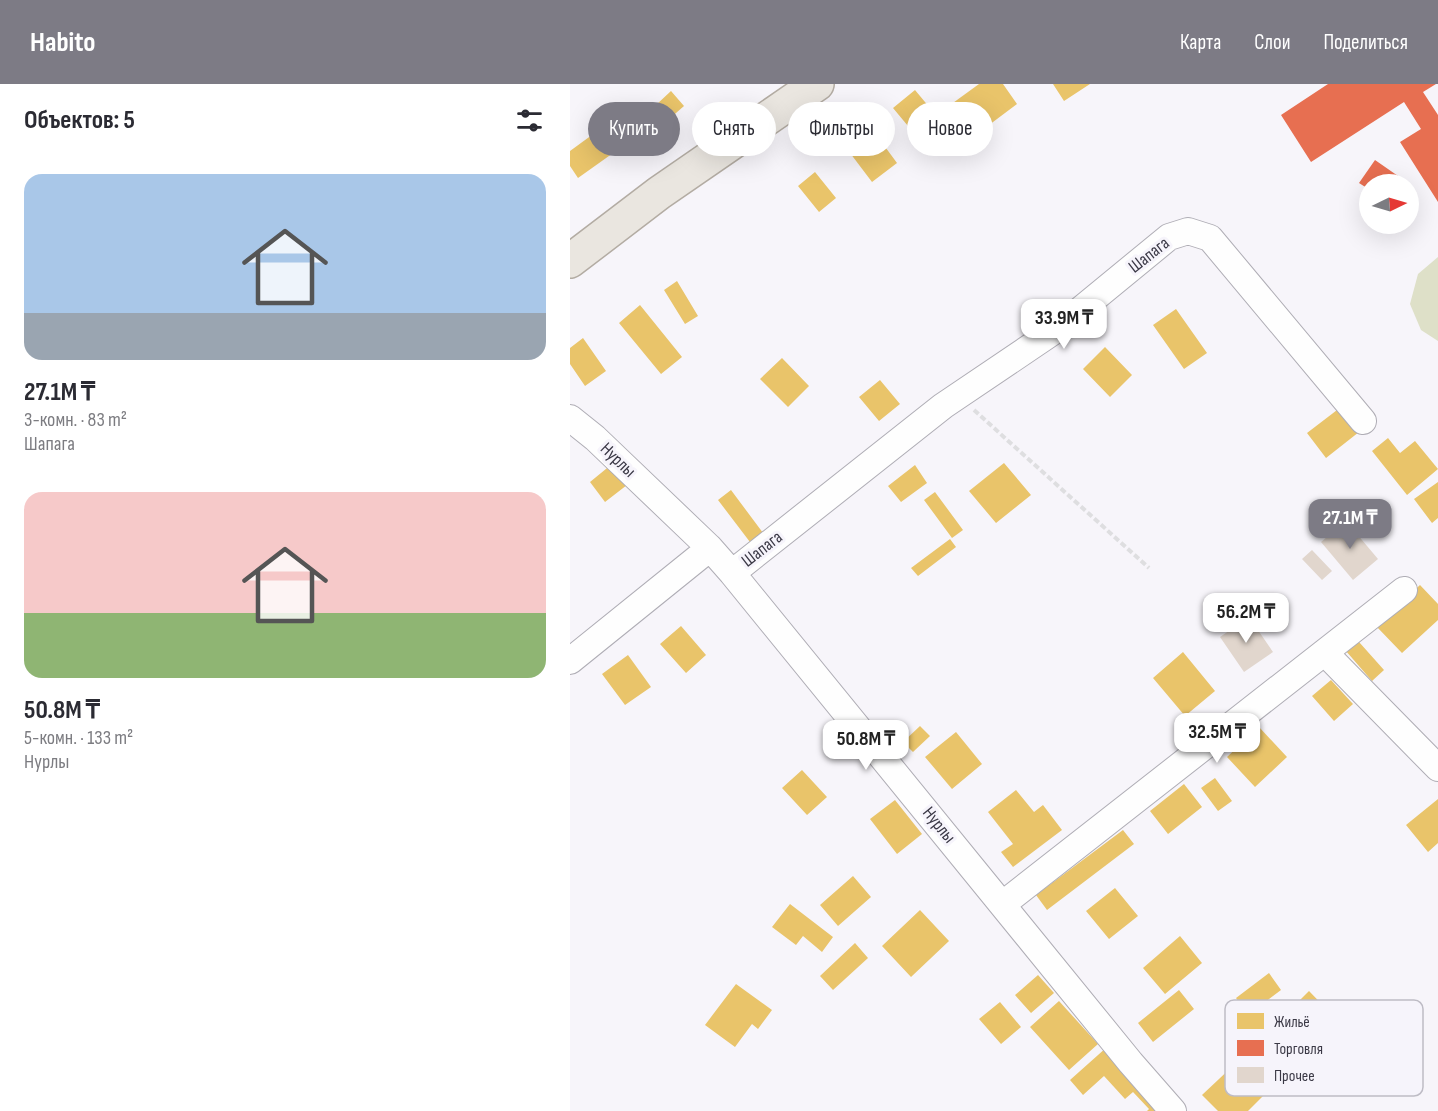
<!DOCTYPE html>
<html lang="ru">
<head>
<meta charset="utf-8">
<style>
  body { margin:0; font-family:"Sofia Sans Condensed",sans-serif; background:#f2f2f3; color:#2b2b33; height:100vh; display:flex; flex-direction:column; font-size:22px; white-space:nowrap }
  * { box-sizing:border-box; margin:0 }
  p { font-size:20px; color:#7c7c81 }
  .icon { flex:none; width:33px; height:33px; fill:none; stroke:currentColor; stroke-width:2; stroke-linecap:round; stroke-linejoin:round }
  .map { position:relative; flex:1; overflow:hidden }
  .sheet { display:flex; flex-direction:column; background:#fff; width:570px }
  .sheet>* { flex:none }
  .guide { position:absolute; left:18px; top:18px; width:570px; height:54px; display:flex; gap:12px }
  .needle { width:39px; rotate:85deg }
  .controls { position:absolute; left:789px; top:90px; display:grid; gap:12px }
  .controls a { display:grid; place-items:center; width:60px; height:60px; border-radius:50%; background:#fff; box-shadow:0 6px 24px #0002; font-size:30px }
  .price { position:absolute; translate:-50% -51px; padding:0 14px; border-radius:12px; background:#fff; color:#222; font-size:20px; line-height:39px; filter:drop-shadow(0 2px 3px #0008) }
  .price::after { content:''; position:absolute; left:50%; top:36px; width:18px; height:14px; margin-left:-9px; background:inherit; clip-path:polygon(0 0,100% 0,50% 100%) }
  .price.on { background:#7d7b85; color:#fff }
  ul { padding:0; list-style:none }
  li { display:grid; align-content:center; gap:12px; height:318px; padding:0 24px }
  li span { display:grid; place-items:center; height:186px; border-radius:18px; color:#555 }
  li>.icon { margin-inline-start:auto }
  span .icon { width:108px; height:108px; fill:#fffc; stroke-width:1 }
  li b { font-size:26px }
  h2 { display:flex; justify-content:space-between; align-items:center; height:72px; padding:0 24px; font-size:26px }
  .pill { padding:0 21px; border-radius:27px; background:#fff; box-shadow:0 6px 24px #0002; font-size:21px; line-height:54px }
  .pill.on { background:#7d7b85; color:#fff }
  header { display:flex; align-items:center; gap:36px; box-sizing:border-box; height:84px; padding:0 30px; background:#7d7b85; color:#fff }
  header strong { font-size:28px }
  nav { display:flex; gap:33px; margin-inline-start:auto; font-size:21px }
  main { display:flex; flex:1; min-height:0 }
  .map>svg:first-child { display:block }
</style>
</head>
<body>
<header>
<strong>Habito</strong>
<nav><a>Карта</a><a>Слои</a><a>Поделиться</a></nav>
</header>
<main>
<section class="sheet">
<h2>Объектов: 5<svg class="icon" aria-label="filters" viewBox="0 0 24 24"><path d="M4 7h16M4 17h16"/><circle cx="9" cy="7" r="2"/><circle cx="15" cy="17" r="2"/></svg></h2>
<ul>
<li><span style="background:linear-gradient(#a9c7e8 75%,#9aa5b1 0)"><svg class="icon" aria-label="home" viewBox="0 0 24 24"><path d="M3 11l9-7 9 7M6 9v11h12V9"/></svg></span><div><b>27.1M ₸</b><p>3-комн. · 83 m²</p><p>Шапага</p></div></li>
<li><span style="background:linear-gradient(#f6c9c9 65%,#8fb573 0)"><svg class="icon" aria-label="home" viewBox="0 0 24 24"><path d="M3 11l9-7 9 7M6 9v11h12V9"/></svg></span><div><b>50.8M ₸</b><p>5-комн. · 133 m²</p><p>Нурлы</p></div></li>
</ul>
</section>
<div class="map">
<svg width="868" height="1027" viewBox="0 0 868 1027">
  <rect width="100%" height="100%" fill="#f7f5fa"/>
  <path fill="#dee0c8" d="M868,173v84l-17,-11 -11,-26 8,-30z"/>
  <path fill="#e9c46a" d="M409,0h24l14,20 -48,36 -23,-32z
    M483,0h37l-26,17z
    M345,6l25,30 -22,18 -25,-30z
    M101,7l13,15 -16,14 -12,-15z
    M37,40l16,22 -45,32 -8,-12v-15z
    M299,41l28,38 -25,19 -28,-37z
    M245,88l21,26 -17,14 -21,-26z
    M107,197l21,35 -13,8 -21,-34z
    M70,221l42,52 -21,17 -42,-51z
    M606,225l31,44 -23,16 -31,-44z
    M13,254l23,33 -21,15 -15,-22v-16z
    M535,263l27,28 -22,22 -27,-28z
    M212,274l27,28 -21,21 -28,-28z
    M310,296l20,24 -21,17 -20,-24z
    M771,323l18,25 -33,26 -19,-25z
    M818,354l12,15 15,-12 23,28 -31,26 -35,-44z
    M434,379l27,32 -35,28 -27,-32z
    M42,380l15,21 -22,17 -15,-20z
    M345,381l12,18 -26,19 -13,-16z
    M868,398v36l-6,5 -18,-24z
    M161,406l35,47 -13,9 -35,-46z
    M365,408l28,38 -11,8 -28,-38z
    M380,455l6,8 -38,29 -7,-8z
    M850,501l18,19v16l-36,33 -26,-27z
    M111,542l25,29 -20,18 -26,-29z
    M781,549l33,37 -12,11 -33,-38z
    M613,568l32,39 -30,25 -32,-38z
    M58,571l23,32 -26,18 -23,-31z
    M761,596l22,24 -19,17 -22,-25z
    M350,642l10,10 -17,16 -10,-10z
    M689,643l28,30 -32,30 -28,-30z
    M386,648l26,32 -30,25 -27,-32z
    M232,686l25,27 -20,18 -25,-27z
    M645,694l17,23 -14,10 -17,-23z
    M614,700l18,23 -34,27 -18,-23z
    M446,706l18,22 9,-7 19,25 -49,37 -12,-15 12,-8 -25,-32z
    M868,715v44l-10,9 -22,-27z
    M325,716l27,34 -25,20 -27,-35z
    M553,746l11,14 -87,66 -11,-15z
    M283,792l18,21 -33,29 -18,-21z
    M545,804l23,28 -29,23 -23,-28z
    M220,820l43,33 -11,15 -19,-16 -7,9 -24,-18z
    M350,826l29,31 -38,36 -29,-31z
    M610,852l22,27 -37,31 -22,-26z
    M285,859l13,15 -35,32 -13,-14z
    M699,889l12,17 -33,25 -12,-17z
    M468,891l16,18 -23,20 -16,-18z
    M166,900l36,26 -14,19 -6,-5 -17,23 -30,-22z
    M609,906l15,19 -41,33 -15,-19z
    M739,907l33,34 -24,23 -32,-34z
    M489,917l39,43 -29,26 -39,-43z
    M430,918l21,25 -20,17 -22,-25z
    M537,963l57,64h-17l2,-2 -16,-17 -8,7 -21,-23 -21,19 -13,-15z
    M666,979l29,31 -17,17h-30l-16,-16z"/>
  <path fill="#e76f51" d="M758,0h108l-13,8 15,23v87l-38,-60 21,-13 -17,-27 -93,60 -30,-47z
    M805,76l36,25 -3,3v-4h-38v6l-11,-7z"/>
  <path fill="#e1d6cd" d="M776,437l32,38 -25,21 -32,-38z
    M742,466l20,21 -10,9 -20,-21z
    M679,533l24,35 -29,20 -24,-35z"/>
  <g fill="none" stroke-linecap="round" stroke-linejoin="round">
    <defs>
      <path id="minor" d="M0,334l25,20 115,110 22,25 399,490 42,48
        M162,489l211,-167 114,-77 112,-92 19,-6 22,7 153,183
        M755,569l113,115
        M0,577l140,-113
        M433,820l401,-314"/>
      <path id="major" d="M0,177l89,-68 158,-109"/>
    </defs>
    <use href="#minor" stroke="#afadb5" stroke-width="28"/>
    <use href="#major" stroke="#b3aca3" stroke-width="36"/>
    <path stroke="#dedee0" stroke-width="4" stroke-dasharray="6 3" stroke-linecap="butt" d="M404,326l175,158"/>
    <use href="#minor" stroke="#fefefe" stroke-width="26"/>
    <use href="#major" stroke="#eae6e0" stroke-width="33"/>
  </g>
  <g text-anchor="middle" dominant-baseline="central" stroke-width="6" stroke-linejoin="round" paint-order="stroke">
    <g font-size="18" fill="#3b3946" stroke="#f6f4fb">
      <text transform="translate(579 171) rotate(-38)">Шапага</text>
      <text transform="translate(48 376) rotate(44)">Нурлы</text>
      <text transform="translate(192 465) rotate(-38)">Шапага</text>
      <text transform="translate(369 741) rotate(51)">Нурлы</text>
    </g>
  </g>
  <rect x="655" y="916" width="198" height="96" rx="9" fill="#f6f4fb" stroke="#bebcc5" stroke-width="1.5"/>
  <rect x="667" y="929" width="27" height="16" fill="#e9c46a"/>
  <rect x="667" y="956" width="27" height="16" fill="#e76f51"/>
  <rect x="667" y="983" width="27" height="16" fill="#e1d6cd"/>
  <g font-size="16" fill="#3b3946">
    <text x="704" y="943">Жильё</text>
    <text x="704" y="970">Торговля</text>
    <text x="704" y="997">Прочее</text>
  </g>
</svg>
<div class="controls">
<a><svg class="needle" viewBox="-14 -14 28 28"><path d="M0-13l5 13h-10z" fill="#e53935"/><path d="M0 13l5-13h-10z" fill="#7c7c81"/></svg></a>
</div>
<b class="price" style="left:494px;top:266px">33.9M ₸</b>
<b class="price on" style="left:780px;top:466px">27.1M ₸</b>
<b class="price" style="left:676px;top:560px">56.2M ₸</b>
<b class="price" style="left:647px;top:680px">32.5M ₸</b>
<b class="price" style="left:296px;top:687px">50.8M ₸</b>
<div class="guide">
<a class="pill on">Купить</a>
<a class="pill">Снять</a>
<a class="pill">Фильтры</a>
<a class="pill">Новое</a>
</div>
</div>
</main>
</body>
</html>
